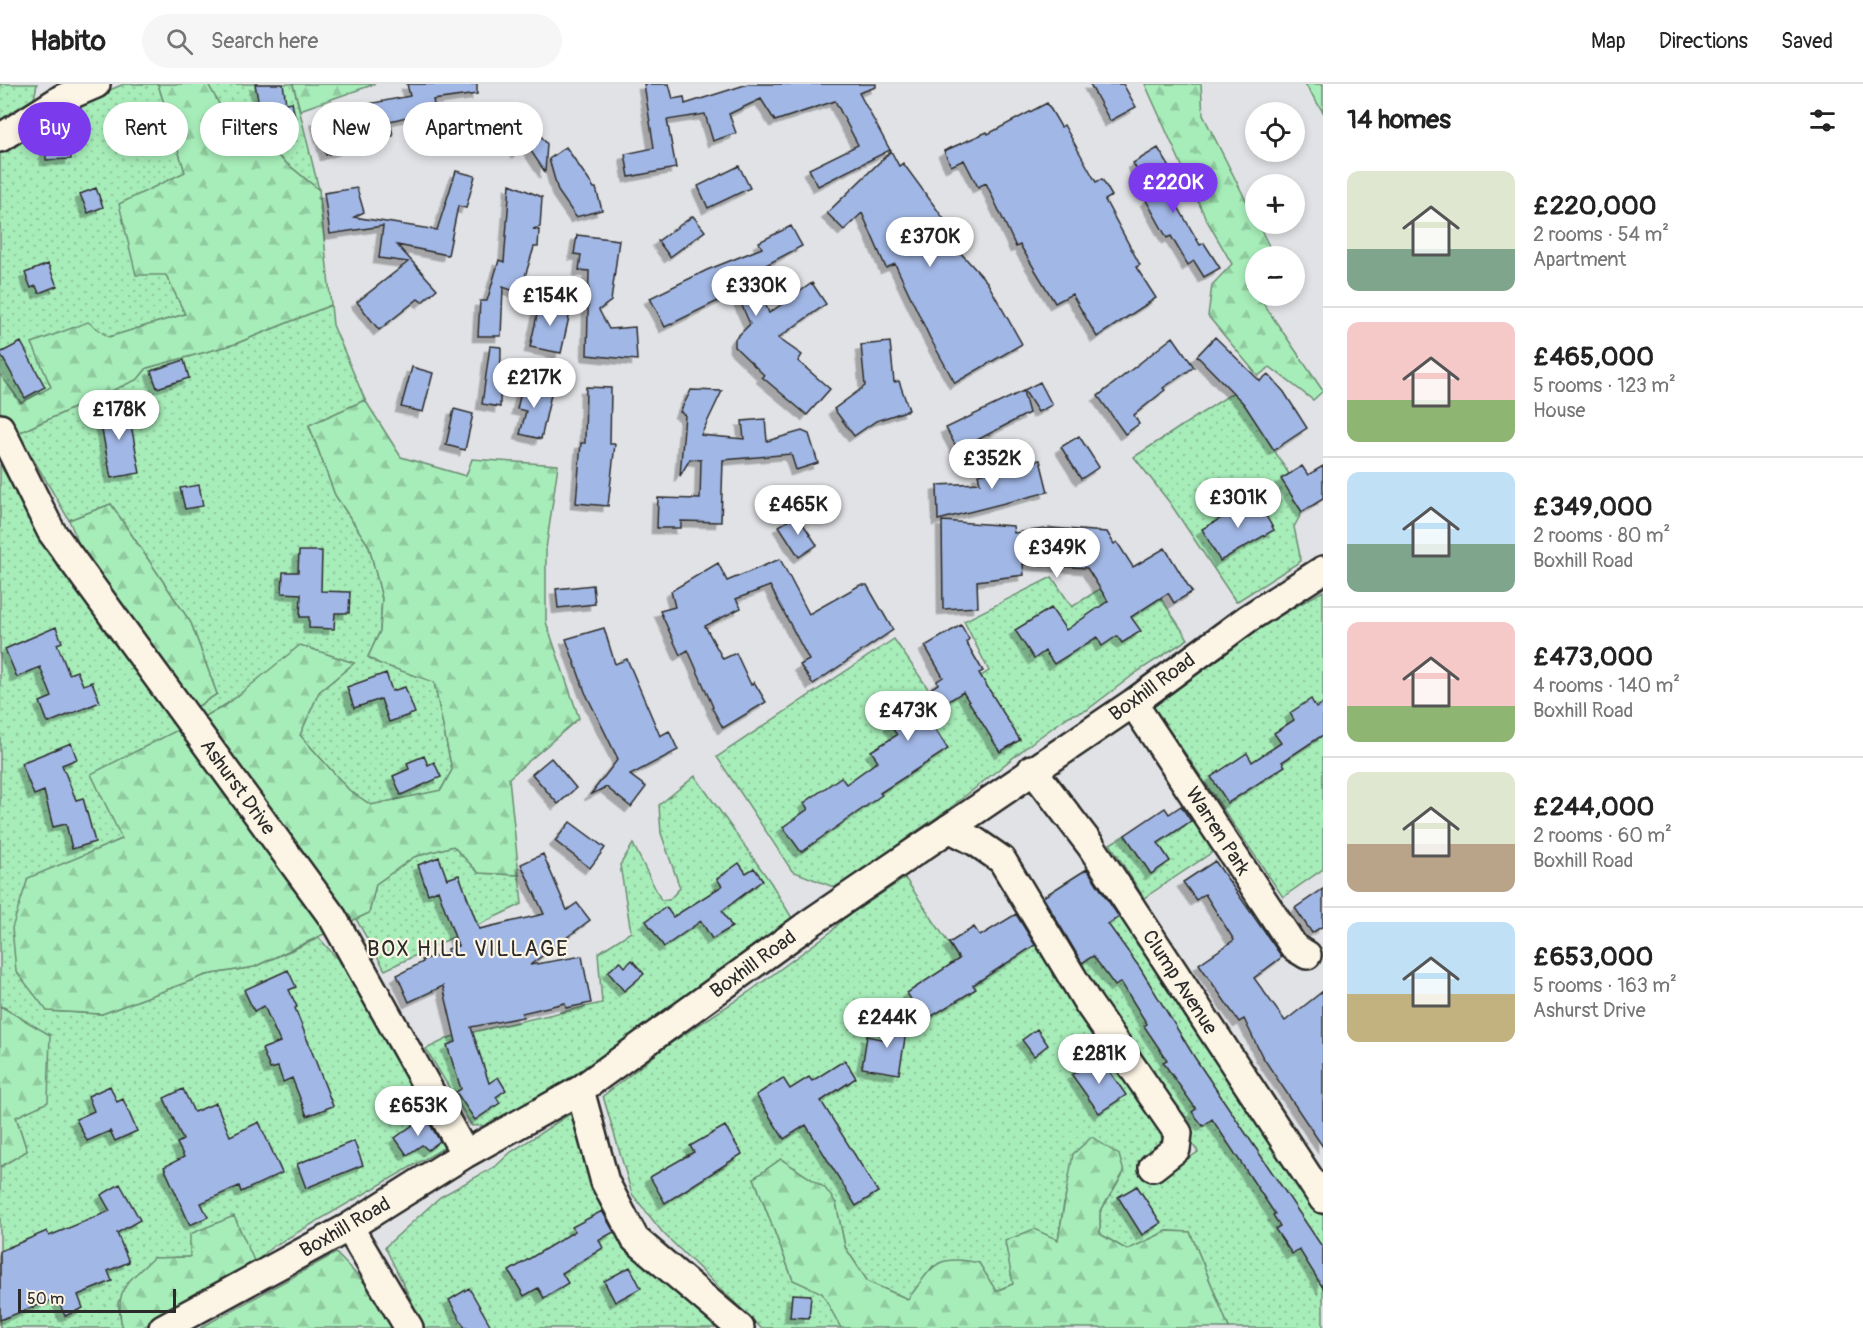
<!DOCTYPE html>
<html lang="en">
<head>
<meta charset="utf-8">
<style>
  body { margin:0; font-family:Pangolin,sans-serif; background:#f6f6f6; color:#222; height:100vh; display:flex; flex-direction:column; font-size:22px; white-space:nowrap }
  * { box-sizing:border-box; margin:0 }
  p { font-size:20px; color:#767676 }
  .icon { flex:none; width:33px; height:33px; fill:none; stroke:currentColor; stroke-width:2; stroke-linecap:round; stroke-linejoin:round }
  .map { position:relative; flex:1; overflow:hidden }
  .panel { display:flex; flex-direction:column; background:#fff; width:540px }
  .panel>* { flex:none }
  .hud { position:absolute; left:18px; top:18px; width:570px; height:54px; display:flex; gap:12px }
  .controls { position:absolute; left:1245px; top:18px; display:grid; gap:12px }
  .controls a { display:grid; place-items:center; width:60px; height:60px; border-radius:50%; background:#fff; box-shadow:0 3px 9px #0003; font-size:30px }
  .scale { position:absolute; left:18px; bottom:15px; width:158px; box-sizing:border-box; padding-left:6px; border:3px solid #2b2b2b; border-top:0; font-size:16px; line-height:21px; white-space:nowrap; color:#2b2b2b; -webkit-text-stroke:4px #fcf5e5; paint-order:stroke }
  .price { position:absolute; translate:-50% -51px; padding:0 14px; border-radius:21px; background:#fff; color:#222; font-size:20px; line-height:39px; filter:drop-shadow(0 2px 3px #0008) }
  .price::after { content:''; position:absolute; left:50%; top:36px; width:18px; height:14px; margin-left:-9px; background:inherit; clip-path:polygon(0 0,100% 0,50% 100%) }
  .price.active { background:#7c3aed; color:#fff }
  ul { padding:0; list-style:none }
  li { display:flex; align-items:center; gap:18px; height:150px; padding:0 24px }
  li+li { border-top:2px solid #e0e0e0 }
  li span { display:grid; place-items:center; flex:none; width:168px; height:120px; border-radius:12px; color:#555 }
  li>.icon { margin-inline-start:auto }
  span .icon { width:72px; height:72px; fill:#fffc; stroke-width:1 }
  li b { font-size:26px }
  h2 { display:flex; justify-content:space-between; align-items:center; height:72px; padding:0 24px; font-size:26px }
  .tag { padding:0 21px; border-radius:27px; background:#fff; box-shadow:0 3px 9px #0003; font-size:21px; line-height:54px }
  .tag.active { background:#7c3aed; color:#fff }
  header { display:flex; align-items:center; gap:36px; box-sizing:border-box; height:84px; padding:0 30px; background:#fff; border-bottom:2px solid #e0e0e0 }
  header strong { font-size:28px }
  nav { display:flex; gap:33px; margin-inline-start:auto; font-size:21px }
  .search { width:420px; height:54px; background:#f6f6f6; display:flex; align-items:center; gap:15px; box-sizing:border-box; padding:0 21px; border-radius:33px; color:#767676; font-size:22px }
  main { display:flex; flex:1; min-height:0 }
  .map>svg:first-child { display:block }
</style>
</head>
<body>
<header>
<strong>Habito</strong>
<div class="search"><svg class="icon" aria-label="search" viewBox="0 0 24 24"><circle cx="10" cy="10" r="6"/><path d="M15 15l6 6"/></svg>Search here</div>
<nav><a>Map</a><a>Directions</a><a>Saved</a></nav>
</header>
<main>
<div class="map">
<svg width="1323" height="1244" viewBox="0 0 1323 1244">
  <defs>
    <pattern id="grass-dots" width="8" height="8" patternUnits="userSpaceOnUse" patternTransform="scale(1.5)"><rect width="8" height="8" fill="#a7edb9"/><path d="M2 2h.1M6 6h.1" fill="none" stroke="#90cb9f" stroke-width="1.8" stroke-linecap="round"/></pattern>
    <pattern id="forest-firs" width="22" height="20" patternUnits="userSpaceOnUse" patternTransform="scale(1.5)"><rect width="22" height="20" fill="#a7edb9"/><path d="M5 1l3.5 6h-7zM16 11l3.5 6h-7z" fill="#90cb9f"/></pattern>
    <filter id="shadow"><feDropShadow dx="-5.5" dy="5.5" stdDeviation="0" flood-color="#0004"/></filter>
  </defs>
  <rect width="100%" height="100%" fill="#e1e2e5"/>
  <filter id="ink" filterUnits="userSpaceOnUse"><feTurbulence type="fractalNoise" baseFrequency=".0167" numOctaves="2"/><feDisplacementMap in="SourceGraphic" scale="12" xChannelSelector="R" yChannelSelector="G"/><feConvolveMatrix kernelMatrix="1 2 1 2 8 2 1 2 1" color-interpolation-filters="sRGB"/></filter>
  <g filter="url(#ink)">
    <path fill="url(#grass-dots)" stroke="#698c72" stroke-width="1.5" d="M0,0h37l-5,25 -32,21z
      M124,0h34l27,88 -19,103 19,39 -76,23 -76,6 18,44 -30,16 -21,-29v-221l50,-38z
      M208,0h85l26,106 -96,-79z
      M331,221l2,20 32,75 -56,26 26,69 34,51 13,52 -2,33 -12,26 10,6 56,18 18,89 -12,21 -69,14 -22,-15 -49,-55 19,-43 35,-29 -54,-18c-31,27 -60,54 -97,72l-11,-7 25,-16 -26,-71 -80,-119 -42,16 -51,-87 120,-54 9,-11 88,-24z
      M1234,308l15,18 40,64 -7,5 20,33 -8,15 7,34 -65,41 -66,-99 -36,-46z
      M0,380c16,31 35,57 54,86 21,32 38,65 63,96 22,27 46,52 65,82l-60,111 -41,18 -34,154 55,3 104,-39 48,-8 65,-29 22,25 22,37 18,25 68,120 -177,102 -17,16 -65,-6 -37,1 -35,44 4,26h-122v-161l27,-16 -11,-34 -10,-109 -6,-2z
      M1138,480l50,75 -51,33 -50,38 -18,6 -35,25 -85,68 -37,25 -57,44 -19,10 -44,-17 -75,-114 177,-118 44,64 51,-32 -25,-50 88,-44 20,30z
      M1323,507v278l-40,28 -132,-194 66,-51z
      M695,692l76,107 21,35 -207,150 -88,57 -25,1 -46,-77 25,-12 151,-34 -4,-50 33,-21 -11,-67 13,-21 28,56h8l11,-12 -19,-55 -2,-28z
      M1191,737l11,5 15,23 -73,49 -34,-54 15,-9 26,39 19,-13 -12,-18z
      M453,762l26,27 40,2 3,29 -137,66 -29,-51 13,-6 7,-29 37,-27z
      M1093,781l147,218 83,133v112h-94l-39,-96 -23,-1 -40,19 -27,-16v-22l24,-40 -60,31 -6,38 -45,43 -18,7 -16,-28 -46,3 -25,33 -40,-17 -23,-35 -9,-44 -55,-44 -27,19 39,102 29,12 19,36h-80l-98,-95 -31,-39 -29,-98 65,-51 81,-53 83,-61 11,-12 62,-41 70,105 69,-44 123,199 -13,14 -13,9 12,21 45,-30 -47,-69 -111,-184z
      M573,1028l105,179 40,37h-293l-40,-81 55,-50 56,-31 15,-14z"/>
    <path fill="url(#forest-firs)" stroke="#698c72" stroke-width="1.5" d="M158,0h50l15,27 96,79 12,115 -96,39 -88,24 -9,11 -120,54 -18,-22v-37l21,29 30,-16 -19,-44 56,-21 21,15 76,-23 -19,-39h-30l-17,-71 66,-32z
      M293,0h82l-75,26z
      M1145,0h56l2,31 71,141h-18v40h5v4l62,91 -10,9 -43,-33 -12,9 -50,-60 4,-31 20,-21 -26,-45z
      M1305,0h18v28z
      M365,316l36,57 65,19 6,-17 86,6 -12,84v73l33,96 -70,60 10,97 -40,-2 -26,-27 -39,11 -38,27 -7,29 -115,54 -48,8 -104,39 -55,-3 -31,-40 -4,-43 16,-50 94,-39 -31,-65 134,-68 75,-61 54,18 -35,29 -19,43 49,55 22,15 70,-15 11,-20 -18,-88 -56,-19 -10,-6 12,-26 2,-33 -13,-52 -34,-51 -26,-70z
      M111,420l80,119 26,71 -25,16 -105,-146 -18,-44z
      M0,922l50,29 -2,67 -32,15 11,34 -27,16z
      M1092,1053l27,18 5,17 -24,40v22l27,16 40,-19 23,1 39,96h-388l-19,-35 -29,-13 -39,-102 27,-19 44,29 11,15 9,44 23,35 40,17c25,-32 26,-46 71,-36l17,28 17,-7 -8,-43 29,-12 24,11 15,-86z
      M234,1132l21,47 -113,65h-20c-7,-40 3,-43 31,-70l37,-1v-23z
      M336,1169l40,42 22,33h-198z"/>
    <path fill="#a1b7e5" stroke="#2b2b2b" stroke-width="1.5" filter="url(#shadow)" d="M255,0h28l3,19 6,-1 5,26 -25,6 -7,-30 -6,1z
      M407,0h70v10l-44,6 2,10 -45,11 3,15 -23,4 -7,-35 47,-9z
      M644,0h25l4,15 11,-2 1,7 63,-20h128v3l-17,6 31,57 -72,36 -9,-17 49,-24 -23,-44 -60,20 -14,-22 -32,15 7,19 -23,8 -8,-27 -38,6 9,48 -47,9 -4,-23 29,-6z
      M1090,0h33l13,23 -26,14z
      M1047,19l14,24 3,-2 32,57 6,-3 10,17 -7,4 35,65 -4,2 20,31 -59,39 -25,-43 -17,9 -35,-58 -4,2 -30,-64 -8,4 -14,-27 -13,6 -7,-15 43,-19 1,2z
      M334,30l11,35 -19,6 -10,-36z
      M526,32l21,28 -2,28 -18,-27 -10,8 -14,-19z
      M71,56v19l-25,1v-19z
      M566,63l28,41h2l6,22 -26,7 -18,-26 -9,-32z
      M1158,64l11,18 -11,6 42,73 4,-2 16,25 -16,9 -10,-16 -6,4 -17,-29 -4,2 -21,-38 6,-4 -19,-33z
      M891,67l8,15 4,-3 52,71 -7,5 39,43 35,62 -67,39 -25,-45 -35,-74 -9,4 -24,-55 -18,17 -17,-17z
      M739,82l11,22 -42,20 -10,-22z
      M456,87l19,5 -9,32 -8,-2 -10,49 -51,-10 40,44 -15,13 -4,-3 -39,31 -22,-28 51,-40 -29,-4 4,-32 -53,8 -6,-41 33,-5 7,24 -10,5 83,13z
      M510,100l32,13 -2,30 -7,2 6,1 -1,17h-4l-14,46 -17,-6 -2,49h-23l2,-35h7l12,-41 5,2z
      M96,104l7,19 -15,6 -8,-19z
      M693,132l12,15 -35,26 -12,-16z
      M791,142l11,20 -49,26 16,41 43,-30 14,21 -48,34 24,17 -4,6 32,28 -23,26 -45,-38 2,-2 -29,-28v-8l15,-15 -14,-32 -71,35 -15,-29 57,-28 55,-22 -3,-6z
      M577,151l42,5 -8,61 -12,9 10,19 26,-2 2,33 -50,-5 2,-84 -10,-1 2,-15 -7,-1z
      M48,180l9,22 -18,7 -3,-7 -5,2 -6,-15z
      M540,217l31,7 -10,45 -31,-6z
      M1173,253l21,30 -31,21 2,2 -31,25 5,9 -14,10 -27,-38z
      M1215,253l45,44 8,-7 16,18 23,36 -33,22 -30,-46 -47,-48z
      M21,258l24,45 -20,11 -25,-45z
      M890,258l4,40 5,-1 10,29 -33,11 -22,15 -20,-27 31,-23 -4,-41z
      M490,262l11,1 -1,60 -18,-3z
      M184,276l5,18 -32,10 -6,-17z
      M412,283l21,6 -10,39 -22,-5z
      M1040,298l12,23 -14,7 -14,-22z
      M523,299l29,7 -11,49 -21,-5 6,-23 -9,-2z
      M586,303l25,1 -1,56h5l-7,62 -32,-3 5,-60h4z
      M691,306l31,1 -21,44 43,4 -2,-18 23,-2 2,22 35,-10 7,3 9,29 -22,7 -5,-16 -68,6 -2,62 -40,-1v7h-24l1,-30 42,1 1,-39 -11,-1 -10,17 5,-61 -5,-3z
      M1023,307l6,22 -71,37 -12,-22z
      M127,319l13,70 -29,5 -13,-69z
      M454,325l19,5 -8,36 -19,-5z
      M1079,352l20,31 -18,12 -20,-32z
      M1040,376l8,32 -110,28 -1,-35 43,-2 -2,-9z
      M1302,382l6,9 15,-9v33l-21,13 -21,-33z
      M199,401l4,21 -18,3 -5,-21z
      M1256,414l18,32 -54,31 -18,-32z
      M797,431l20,30 -18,12 -20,-31z
      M942,437l71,5 1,7 38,-5 55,4 7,12 3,-2 16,25 32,-19 27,44 -18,11 -6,-10 -37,24 10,14 -19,12 -5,-7 -15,10 -5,-9 -43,27 -9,-13 -11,8 -19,-29 36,-22 15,22 42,-29 -21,-33 -64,-4 1,11 -47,6 1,26 -35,2z
      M299,467h23l-1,40 29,1 -1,21h-14l-1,16 -25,-1v-11h-9l1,-23 -19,-1 1,-21h15z
      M780,475l29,55 51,-29h7l26,45 -80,54 -13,-19 9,-5 -39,-74 -34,13 5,9 -36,18 18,33 13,-6 15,32 3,-3 12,20 -43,26 -11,-20 1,-1 -25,-57 -8,5 -20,-44 15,-4 -4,-16 47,-28 9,18z
      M593,501l2,19 -37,4 -2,-19z
      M961,541l8,14 -3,3 17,29 -4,2 41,67 -20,12 -37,-60 -37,23 22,34 -68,44 2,2 -81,57 -18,-25 25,-18 -4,-6 37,-26 5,7 32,-23 -7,-10 26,-16 -7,-10 27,-18 -4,-7 25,-16 -1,-3 6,-4 -18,-31z
      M56,543l6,15 -5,2 12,30 8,-3 6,14 9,-3 8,20 -52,21 -8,-21 12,-5 -12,-30 -23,10 -12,-28z
      M604,544l11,36 12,-5 33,77 9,-5 9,19 -48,25 16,12 -15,20 -25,-20 -16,8 28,-36 -33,-67 -19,-53z
      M386,589l6,18 13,-4 10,26 -26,9 -8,-23 -27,9 -7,-21z
      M1311,615l5,9 7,-5v32l-41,27 3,4 -57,37 -17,-26 36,-24 5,9 29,-19 -7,-10 20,-13 -4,-7z
      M71,659l6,16 -15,6 14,35 7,-2 12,44 -23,7 -6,-25 -13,3 -9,-36 -10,4 -13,-32z
      M424,672l4,9 6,-3 7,15 -40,18 -8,-19 16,-7 -2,-6z
      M551,674l25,30 -18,16 -26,-30z
      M1181,722l10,15 -33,22 12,18 -19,13 -26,-39 40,-27 4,6z
      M570,738l35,26 -15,20 -35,-27z
      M543,770l24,56 10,-7 13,17 -60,45 52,-9 9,47 -25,5 -1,-5 -43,10 1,4 -52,10 18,56 9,-6 8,13 -10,7 4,6 -25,17 -19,-28 5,-3 -14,-44 9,-3 -13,-56 -34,16 -12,-27 26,-13 -1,-2 26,-8 -1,-3 11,-3 -20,-56 -10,4 -10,-29 21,-8 8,22 12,-4 20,54 65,-15 -23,-50z
      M1215,777l67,96 -28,21 31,43 38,-30v156l-61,-91 -18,-37 -5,3 -40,-58 35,-24 -29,-46 -9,6 -13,-18z
      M739,779l7,10 8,-5 9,12 -41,31 10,16 -20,12 -11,-18 -37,26 -18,-26 20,-14 7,10 49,-31 -5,-7z
      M1087,785l32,48 -11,7 32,44 55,90 128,190v40l-24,-39 -7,5 -17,-25 5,-3 -7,-11 2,-1 -63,-95 -9,7 -11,-14 4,-3 -33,-47 4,-2 -23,-34 3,-2 -26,-42 -6,4 -22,-30 -11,7 -39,-66z
      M1323,805v37l-11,7 -17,-25z
      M1016,830l19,31 -62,40 3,4 -52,32 -17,-28 52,-34 -10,-16 25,-16 6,9z
      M632,876l12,14 -20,17 -16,-19 12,-11 5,6z
      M288,886l8,17 -7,3 8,17 -2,1 38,98 -26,10 -15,-38 -9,4 -5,-15 -8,2 -8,-20 18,-7 -16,-36 -10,5 -10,-21z
      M891,934l17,3 -9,53 -37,-6 5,-32 20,4z
      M1037,945l11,16 -14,11 -12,-16z
      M1099,972l27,39 -27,18 -27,-38z
      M845,976l11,18 -35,23 57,91 -22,14 -50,-81 -22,14 -28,-44 27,-17 7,11 19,-12 3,4z
      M110,1002l7,16 6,-3 14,32 -22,10 -5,-10 -23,10 -11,-22 18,-8 -6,-15z
      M183,1005l11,23 22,-9 14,33 29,-14 23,51 -41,19 -2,-6 -38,17 7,14 -18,8 -26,-58 20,-10 -7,-14 6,-3 -19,-42z
      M425,1032l15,25 -12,9 -6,-5 -15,10 -12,-17z
      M725,1042l17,28 -77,49 -15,-26 44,-25 -4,-6z
      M354,1057l9,24 -57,23 -9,-24z
      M120,1100l20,36 -23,13 12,29 -21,9 4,10 -34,14 5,13 -18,8 -8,-18 -57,22v-69l47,-20 2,5 61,-25 -9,-16z
      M1137,1102l24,37 -19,12 -24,-38z
      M602,1127l12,21 -15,8 4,8 -41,25 6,10 -24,15 -6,-10 -14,8 -15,-25 66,-40 -3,-4z
      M630,1183l11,21 -26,14 -11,-21z
      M469,1204l23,40h-27l-16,-28z
      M792,1210l19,1 -2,23 -19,-1z"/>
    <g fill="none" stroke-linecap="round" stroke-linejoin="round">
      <defs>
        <path id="minor" d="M0,54l61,-39 35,-15
          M0,344l51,103 282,387 132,236
          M1133,619l161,244 13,8
          M1032,685l59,77 232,353
          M949,744l27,14 26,18 86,143 90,130 -2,16 -23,18
          M580,1006l25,92 30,57 105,89
          M349,1143l60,101
          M163,1244l186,-101 116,-73 115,-64 230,-167 323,-220 114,-84 76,-49"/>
      </defs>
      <use href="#minor" stroke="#2b2b2b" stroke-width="32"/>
      <use href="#minor" stroke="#fcf5e5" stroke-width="27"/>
    </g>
  </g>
  <g text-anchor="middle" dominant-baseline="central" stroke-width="4.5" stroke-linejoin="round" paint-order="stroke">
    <g font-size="20" fill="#2b2b2b" stroke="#fcf5e5">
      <text transform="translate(1152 603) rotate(-36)">Boxhill Road</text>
      <text transform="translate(238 703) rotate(54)">Ashurst Drive</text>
      <text transform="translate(1218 747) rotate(57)">Warren Park</text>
      <text transform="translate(753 880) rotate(-36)">Boxhill Road</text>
      <text transform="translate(1180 898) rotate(57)">Clump Avenue</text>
      <text transform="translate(345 1143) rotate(-30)">Boxhill Road</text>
    </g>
    <g font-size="22" letter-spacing="1.5" fill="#2b2b2b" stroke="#fcf5e5">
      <text x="468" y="865">BOX HILL VILLAGE</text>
    </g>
  </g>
</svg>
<div class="controls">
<a><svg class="icon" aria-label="locate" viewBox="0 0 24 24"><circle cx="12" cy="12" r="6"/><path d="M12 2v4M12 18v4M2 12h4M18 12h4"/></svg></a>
<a>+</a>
<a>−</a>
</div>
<div class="scale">50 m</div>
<b class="price active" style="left:1173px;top:130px">£220K</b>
<b class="price" style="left:930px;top:184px">£370K</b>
<b class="price" style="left:756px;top:233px">£330K</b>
<b class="price" style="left:550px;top:243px">£154K</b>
<b class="price" style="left:534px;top:325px">£217K</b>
<b class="price" style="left:119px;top:357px">£178K</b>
<b class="price" style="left:992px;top:406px">£352K</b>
<b class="price" style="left:1238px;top:445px">£301K</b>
<b class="price" style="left:798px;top:452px">£465K</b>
<b class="price" style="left:1057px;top:495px">£349K</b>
<b class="price" style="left:908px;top:658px">£473K</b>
<b class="price" style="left:887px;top:965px">£244K</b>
<b class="price" style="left:1099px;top:1001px">£281K</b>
<b class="price" style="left:418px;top:1053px">£653K</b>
<div class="hud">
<a class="tag active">Buy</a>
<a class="tag">Rent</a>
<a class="tag">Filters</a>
<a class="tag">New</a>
<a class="tag">Apartment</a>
</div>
</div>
<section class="panel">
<h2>14 homes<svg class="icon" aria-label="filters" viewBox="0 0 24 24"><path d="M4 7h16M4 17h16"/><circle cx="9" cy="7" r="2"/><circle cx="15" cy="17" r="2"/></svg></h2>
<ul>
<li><span style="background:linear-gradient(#dfe7d0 65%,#7fa58c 0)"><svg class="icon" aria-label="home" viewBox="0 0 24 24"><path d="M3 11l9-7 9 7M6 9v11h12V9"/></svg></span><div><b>£220,000</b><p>2 rooms · 54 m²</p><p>Apartment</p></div></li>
<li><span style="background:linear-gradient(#f6c9c9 65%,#8fb573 0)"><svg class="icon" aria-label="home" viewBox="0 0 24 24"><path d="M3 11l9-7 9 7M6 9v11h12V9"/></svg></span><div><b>£465,000</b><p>5 rooms · 123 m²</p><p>House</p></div></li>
<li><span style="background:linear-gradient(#bfe0f5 60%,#7fa58c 0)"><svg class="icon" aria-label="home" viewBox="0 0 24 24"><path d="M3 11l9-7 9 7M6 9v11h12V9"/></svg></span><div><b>£349,000</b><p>2 rooms · 80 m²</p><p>Boxhill Road</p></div></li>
<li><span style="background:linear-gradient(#f6c9c9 70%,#8fb573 0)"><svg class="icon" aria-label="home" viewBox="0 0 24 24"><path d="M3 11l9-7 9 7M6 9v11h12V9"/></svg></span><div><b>£473,000</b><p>4 rooms · 140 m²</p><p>Boxhill Road</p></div></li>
<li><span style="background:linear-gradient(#dfe7d0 60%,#b9a48a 0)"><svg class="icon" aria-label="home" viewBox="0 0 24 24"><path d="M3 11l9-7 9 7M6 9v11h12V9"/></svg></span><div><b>£244,000</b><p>2 rooms · 60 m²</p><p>Boxhill Road</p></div></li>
<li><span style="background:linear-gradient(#bfe0f5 60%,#c2b280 0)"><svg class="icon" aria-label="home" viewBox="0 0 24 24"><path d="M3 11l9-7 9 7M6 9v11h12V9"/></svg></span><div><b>£653,000</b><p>5 rooms · 163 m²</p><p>Ashurst Drive</p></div></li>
</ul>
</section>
</main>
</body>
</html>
